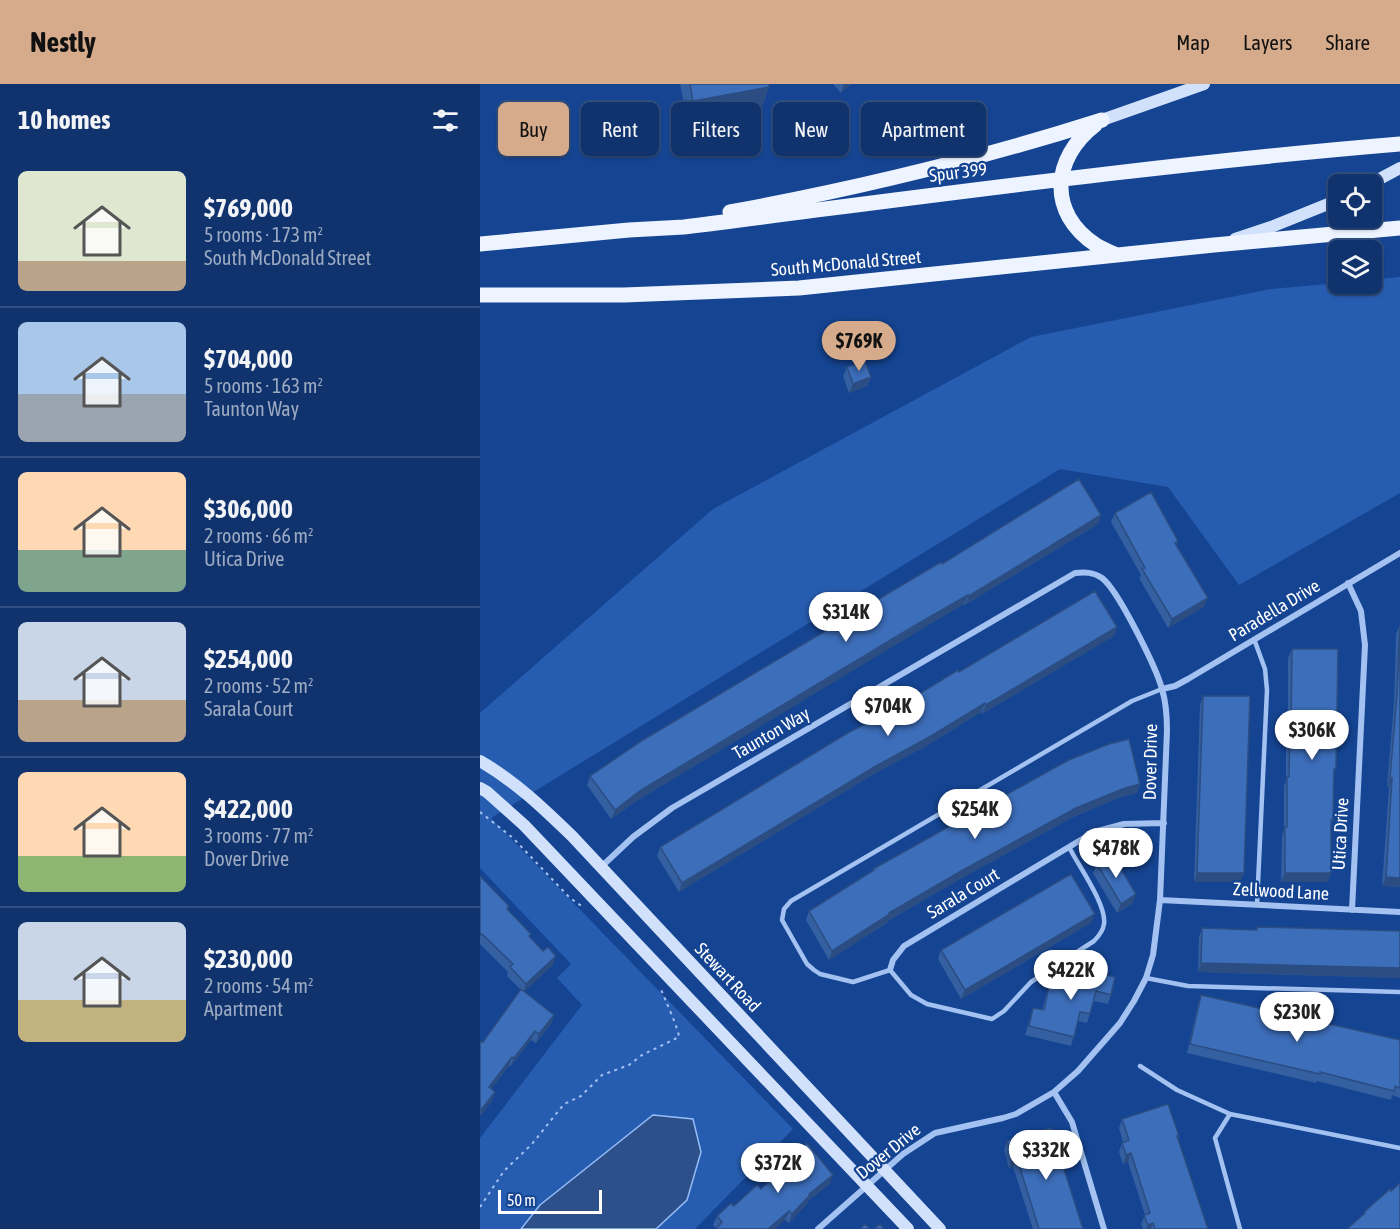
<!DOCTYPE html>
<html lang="en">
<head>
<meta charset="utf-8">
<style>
  body { margin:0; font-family:"Asap Condensed",sans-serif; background:#1e3f76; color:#f1f3f6; height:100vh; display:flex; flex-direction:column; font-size:22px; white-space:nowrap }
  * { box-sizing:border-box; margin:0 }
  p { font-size:20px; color:#9caac2 }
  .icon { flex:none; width:33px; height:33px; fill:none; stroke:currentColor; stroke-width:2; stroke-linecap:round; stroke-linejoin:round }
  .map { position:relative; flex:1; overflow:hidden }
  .sheet { display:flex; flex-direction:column; background:#10336e; width:480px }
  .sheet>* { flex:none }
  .guide { position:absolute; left:18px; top:18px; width:570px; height:54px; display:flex; gap:12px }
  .tools { position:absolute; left:848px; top:90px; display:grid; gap:12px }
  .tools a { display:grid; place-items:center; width:54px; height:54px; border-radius:9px; background:#10336e; box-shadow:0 2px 4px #0004,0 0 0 2px #304e81; font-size:30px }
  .scale { position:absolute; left:18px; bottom:15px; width:104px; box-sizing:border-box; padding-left:6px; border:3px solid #fff; border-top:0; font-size:16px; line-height:21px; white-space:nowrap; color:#fff; -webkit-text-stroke:4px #154492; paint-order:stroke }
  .price { position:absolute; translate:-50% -51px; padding:0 14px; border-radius:21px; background:#fff; color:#222; font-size:20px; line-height:39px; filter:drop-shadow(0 2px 3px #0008) }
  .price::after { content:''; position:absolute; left:50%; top:36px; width:18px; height:14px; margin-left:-9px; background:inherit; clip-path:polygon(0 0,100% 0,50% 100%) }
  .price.active { background:#d6ab8b; color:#111 }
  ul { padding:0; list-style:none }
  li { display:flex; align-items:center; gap:18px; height:150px; padding:0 18px }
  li+li { border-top:2px solid #304e81 }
  li span { display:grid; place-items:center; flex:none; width:168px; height:120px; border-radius:9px; color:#555 }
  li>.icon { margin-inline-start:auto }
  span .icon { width:72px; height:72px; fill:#fffc; stroke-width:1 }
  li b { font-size:26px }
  h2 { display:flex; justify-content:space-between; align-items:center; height:72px; padding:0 18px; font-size:26px }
  .chip { padding:0 21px; border-radius:9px; background:#10336e; box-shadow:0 2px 4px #0004,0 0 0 2px #304e81; font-size:21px; line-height:54px }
  .chip.active { background:#d6ab8b; color:#111 }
  header { display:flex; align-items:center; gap:36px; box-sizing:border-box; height:84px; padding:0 30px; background:#d6ab8b; color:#111 }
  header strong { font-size:28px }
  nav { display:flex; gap:33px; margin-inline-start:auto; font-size:21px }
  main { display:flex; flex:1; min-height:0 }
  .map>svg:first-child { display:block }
</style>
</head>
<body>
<header>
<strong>Nestly</strong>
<nav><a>Map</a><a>Layers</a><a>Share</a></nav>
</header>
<main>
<section class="sheet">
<h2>10 homes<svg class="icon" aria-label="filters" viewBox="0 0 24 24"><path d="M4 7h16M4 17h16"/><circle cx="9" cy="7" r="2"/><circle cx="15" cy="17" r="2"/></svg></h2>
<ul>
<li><span style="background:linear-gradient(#dfe7d0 75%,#b9a48a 0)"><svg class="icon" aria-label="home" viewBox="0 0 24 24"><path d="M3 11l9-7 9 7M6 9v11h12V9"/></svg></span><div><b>$769,000</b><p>5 rooms · 173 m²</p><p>South McDonald Street</p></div></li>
<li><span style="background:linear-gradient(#a9c7e8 60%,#9aa5b1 0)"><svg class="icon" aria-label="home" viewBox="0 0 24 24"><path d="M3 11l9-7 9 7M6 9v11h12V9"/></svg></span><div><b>$704,000</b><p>5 rooms · 163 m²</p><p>Taunton Way</p></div></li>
<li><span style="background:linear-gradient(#ffd9b3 65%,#7fa58c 0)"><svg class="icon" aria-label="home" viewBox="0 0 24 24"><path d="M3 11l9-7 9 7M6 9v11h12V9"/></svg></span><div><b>$306,000</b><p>2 rooms · 66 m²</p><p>Utica Drive</p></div></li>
<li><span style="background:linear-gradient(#c9d6e8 65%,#b9a48a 0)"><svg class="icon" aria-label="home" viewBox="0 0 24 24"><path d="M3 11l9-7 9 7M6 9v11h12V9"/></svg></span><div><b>$254,000</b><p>2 rooms · 52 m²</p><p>Sarala Court</p></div></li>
<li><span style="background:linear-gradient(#ffd9b3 70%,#8fb573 0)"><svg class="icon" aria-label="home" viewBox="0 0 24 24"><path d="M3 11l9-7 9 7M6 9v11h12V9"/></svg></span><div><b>$422,000</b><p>3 rooms · 77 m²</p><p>Dover Drive</p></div></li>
<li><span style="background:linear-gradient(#c9d6e8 65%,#c2b280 0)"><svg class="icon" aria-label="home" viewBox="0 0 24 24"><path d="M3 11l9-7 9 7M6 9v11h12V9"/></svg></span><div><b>$230,000</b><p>2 rooms · 54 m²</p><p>Apartment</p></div></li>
</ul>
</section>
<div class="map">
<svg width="920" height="1145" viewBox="0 0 920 1145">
  <rect width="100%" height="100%" fill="#154492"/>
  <path fill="#275db1" d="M920,193v216l-161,92 -71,-98 -108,-18 -569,349 302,311 -98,100h-215v-91l102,-133 -25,-27 14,-14 -91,-96v-155l233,-204 318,-172 240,-48 67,-6 33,1v-4z"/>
  <path fill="#2d508a" stroke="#95bcf4" stroke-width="1.5" d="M173,1031l40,4 8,33 -14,48 -31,29h-135l19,-24z"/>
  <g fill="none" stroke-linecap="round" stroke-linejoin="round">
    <path stroke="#a3c2f1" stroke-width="2" stroke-dasharray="3 4.5" stroke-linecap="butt" d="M0,728l33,26 57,60 13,9
      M0,1123l24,-36 28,-27 32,-40 17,-8 21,-21 27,-10 13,-10 37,-18c0,-7 -15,-40 -19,-50"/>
    <path stroke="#a3c2f1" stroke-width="4.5" d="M774,555l11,30 2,21 -10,215
      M589,763c9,18 38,58 35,77 -1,7 -5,12 -10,17l-63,41 -27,29 -12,8 -65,-15 -16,-9 -21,-25 -37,12 -33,-8 -6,-4 -7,-6 -25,-44 2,-11 7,-8 341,-200 30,-12
      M666,894l42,8 212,6
      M660,982l37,24 53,24 170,34
      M750,1030l-15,24 25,91"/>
    <path stroke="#a3c2f1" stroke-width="6" d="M868,499l13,28 4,34 -13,265
      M682,605l13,-3 13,-7 212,-126
      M120,784l33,-31 39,-29 403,-235c10,-1 18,-1 27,5 16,12 54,89 60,111 4,13 5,28 5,42l-7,169 -7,55 -7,23 -12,23 -14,22 -42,48 -24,21 -38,22 -13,4 -68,15 -32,21 -85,75
      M680,816l240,12
      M410,886l3,-10 11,-14 190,-114 30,-8 40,-1
      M574,1008l18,30 32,107"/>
    <path stroke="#d1e1fc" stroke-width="12" d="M622,36l102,-36
      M890,100l30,-16
      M755,155l36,-12 67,-27
      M0,677c35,20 63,47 92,75l368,393
      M0,704l7,4 37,33 384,404"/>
    <path stroke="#edf3ff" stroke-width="15" d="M615,41c-43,33 -48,88 1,120 6,4 14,7 21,10
      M250,128c125,-23 250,-53 372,-92
      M0,160l149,-14 55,-3c238,-30 476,-63 716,-83
      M0,211h144l175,-7 415,-43 186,-17"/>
  </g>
  <path fill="#345fa0" d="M200,0h89l-6,21 -76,13z
    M353,0h18l-10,9z
    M367,283l24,10 -4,9 -18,7 -6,-17z
    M635,429l63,28 -2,4 28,62 -36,21 -29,-50 2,-3 -30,-53z
    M621,431l-3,9 -133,81 -1,-1 -54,31 -272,165 -27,19 -24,-34 3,-9 352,-212z
    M920,541v262l-18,-1 7,-99h-2l7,-84 2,-69z
    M637,543l-3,9 -105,62 -27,16 -1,-2 -53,33 -56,30 -193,117 -22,-36 3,-9 299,-175z
    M812,565l42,126 -1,45 -2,5 -3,57h-47l1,-46 2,-6v-44l2,-5v-47l2,-4v-72z
    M723,612l37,186h-46l6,-177z
    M660,700l-3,9 -16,4 -48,20 -113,62 -72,42 -1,2 -58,37 -23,-40 3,-9 63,-40 1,-2z
    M617,780l36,39 -16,10 -24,-40z
    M0,792l73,89 -29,26 30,24 -3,9 -15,19 -5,-3 -21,27 -1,-1 -18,23 1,12 -12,15v-75l3,1 38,-52 -14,-14 1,-4 -28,-28z
    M611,839l-130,76 -23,-40 3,-9z
    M777,843l143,4v47l-202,-6 1,-35 3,-9 54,2z
    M590,882l41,29 -3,9 -14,-3 -7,22 -9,-2 -7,25 -46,-11 8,-27 9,2 7,-24 15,3z
    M721,911l199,45v58l-8,-3 -1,5 -74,-19 -1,2 -129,-30 11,-49z
    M642,1035l57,17 -1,3 30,90h-65l-2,-5 4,-9 -17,-53 -5,2 -4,-12 3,-9 1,-1 -4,-14z
    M527,1057l76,88h-50l-20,-62 -4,1 -5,-18z
    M312,1071l38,29 -22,17 -1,3 -18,19 -4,-3 -69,8 -3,-3 4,-9 44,-27 30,-30z"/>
  <path fill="#2b4d82" d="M364,0h7l-10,9z
    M289,3l-6,18 -76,13 6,-17z
    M391,293l-4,9 -18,7 4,-9z
    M621,431l-3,9 -133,81 4,-9z
    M488,511l-4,9 -326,196 -27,19 4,-9 26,-20z
    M728,514l-4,9 -36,21 4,-9z
    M637,543l-3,9 -132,78 4,-9z
    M505,619l-4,9 -53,33 -56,30 -193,117 3,-9 194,-117z
    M910,694h2l-3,9h-2z
    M660,700l-3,9 -16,4 -48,20 -113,62 -72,42 -1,2 -58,37 3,-9 57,-38 74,-43 113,-62 49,-20z
    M717,789h47l-4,9h-46z
    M805,789h46l-3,9h-47z
    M906,793l14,1v9l-18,-1z
    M656,810l-3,9 -16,10 4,-9z
    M615,830l-4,9 -130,76 4,-9z
    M76,872l-3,9 -30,28 3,-9z
    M721,879l199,5v10l-202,-6z
    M74,931l-3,9 -15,19 3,-9z
    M55,947l-4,9 -21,27 4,-9z
    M32,973l-3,9 -23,30 3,-9z
    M15,1008l-3,9 -12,15 1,-6z
    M651,1069l-3,9 -5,2 3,-9z
    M537,1074l-4,9 -4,1 3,-9z
    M353,1091l-3,9 -22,17 -1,3 -18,19 3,-9 17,-20z
    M309,1127l-4,9 -10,9h-7z
    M673,1139l-2,6h-5l2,-4z"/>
  <path fill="#3d6eba" stroke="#2b4d82" stroke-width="1.5" d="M210,0h79v3l-76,14z
    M385,277l6,16 -18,7 -6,-17z
    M599,395l22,36 -132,81 -1,-1 -54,31 -273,164 -26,20 -25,-34 53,-36 244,-146 54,-32 1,2z
    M671,408l27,49 -3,2 33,55 -36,21 -30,-50 3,-1 -30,-55z
    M615,507l22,36 -104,62 -27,16 -1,-2 -54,33 -55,30 -194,117 -22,-36 186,-113 30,-16 1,2 81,-50 1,2z
    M920,541v253l-14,-1 6,-99h-2l7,-84z
    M812,565h46l-2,120h-2l-1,51h-2v53h-46v-46h2v-50h2l1,-52h1z
    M723,612h47l-6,177h-47z
    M649,655l11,45 -15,4 -49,20 -113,62 -74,43 1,1 -58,37 -23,-40 65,-41 -1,-1 174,-97 22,-12 40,-16z
    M632,770l24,40 -15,10 -24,-40z
    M591,790l24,40 -130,76 -24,-40z
    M0,792l29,30 -2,3 24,25 -2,2 14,15 5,-4 8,9 -30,28 -16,-17 3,-3 -31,-30 -2,1z
    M777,843l143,4v37l-199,-5 1,-35 55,2z
    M590,882l45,11 -4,18 -15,-4 -6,23 -10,-2 -6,25 -45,-11 4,-18 11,2 5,-24 16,3z
    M41,905l33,26 -15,19 -4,-3 -21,27 -2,-1 -23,30 6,5 -14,18h-1v-69l3,1z
    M721,911l199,45v48l-5,-2 -1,5 -74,-19v2l-130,-30z
    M688,1020l11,32h-2l31,93h-53l-2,-6 -5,2 -4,-10 6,-2 -19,-60 -5,2 -4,-12 7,-3 -7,-21z
    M571,1044l32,101h-44l-22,-71 -5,1 -5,-18z
    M327,1059l26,32 -24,19 1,1 -18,19 -3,-3 -21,18h-52l6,-7 -5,-6 14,-13 3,3 23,-21 4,4 32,-32 -1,-2z
    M920,1099v46h-53l18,-16 -1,-1 26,-23 1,2z
    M385,1140l5,5h-10z
    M400,1140l4,5h-10z"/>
  <g text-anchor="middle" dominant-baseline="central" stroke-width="4.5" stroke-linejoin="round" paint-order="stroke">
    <g font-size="18" fill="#fff" stroke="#154492">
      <text transform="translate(478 88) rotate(-7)">Spur 399</text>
      <text transform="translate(366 179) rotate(-5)">South McDonald Street</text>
      <text transform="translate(794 526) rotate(-31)">Paradella Drive</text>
      <text transform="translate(291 649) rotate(-30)">Taunton Way</text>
      <text transform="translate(670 678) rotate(-89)">Dover Drive</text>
      <text transform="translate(860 750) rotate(-87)">Utica Drive</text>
      <text transform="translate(801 807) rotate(3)">Zellwood Lane</text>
      <text transform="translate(483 809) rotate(-31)">Sarala Court</text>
      <text transform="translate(248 893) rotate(47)">Stewart Road</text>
      <text transform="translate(408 1067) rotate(-39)">Dover Drive</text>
    </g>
  </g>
</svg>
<div class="tools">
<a><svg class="icon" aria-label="locate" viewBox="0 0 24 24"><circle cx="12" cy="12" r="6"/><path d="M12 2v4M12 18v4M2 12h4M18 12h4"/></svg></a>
<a><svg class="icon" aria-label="layers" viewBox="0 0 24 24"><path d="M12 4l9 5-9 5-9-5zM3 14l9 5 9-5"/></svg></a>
</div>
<div class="scale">50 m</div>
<b class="price active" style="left:379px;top:288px">$769K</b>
<b class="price" style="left:366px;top:559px">$314K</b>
<b class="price" style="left:408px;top:653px">$704K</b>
<b class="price" style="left:832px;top:677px">$306K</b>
<b class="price" style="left:495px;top:756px">$254K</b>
<b class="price" style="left:636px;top:795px">$478K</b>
<b class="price" style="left:591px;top:917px">$422K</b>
<b class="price" style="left:817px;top:959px">$230K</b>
<b class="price" style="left:566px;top:1097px">$332K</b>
<b class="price" style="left:298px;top:1110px">$372K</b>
<div class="guide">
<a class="chip active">Buy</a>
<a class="chip">Rent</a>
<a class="chip">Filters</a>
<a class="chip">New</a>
<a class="chip">Apartment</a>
</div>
</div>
</main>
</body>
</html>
